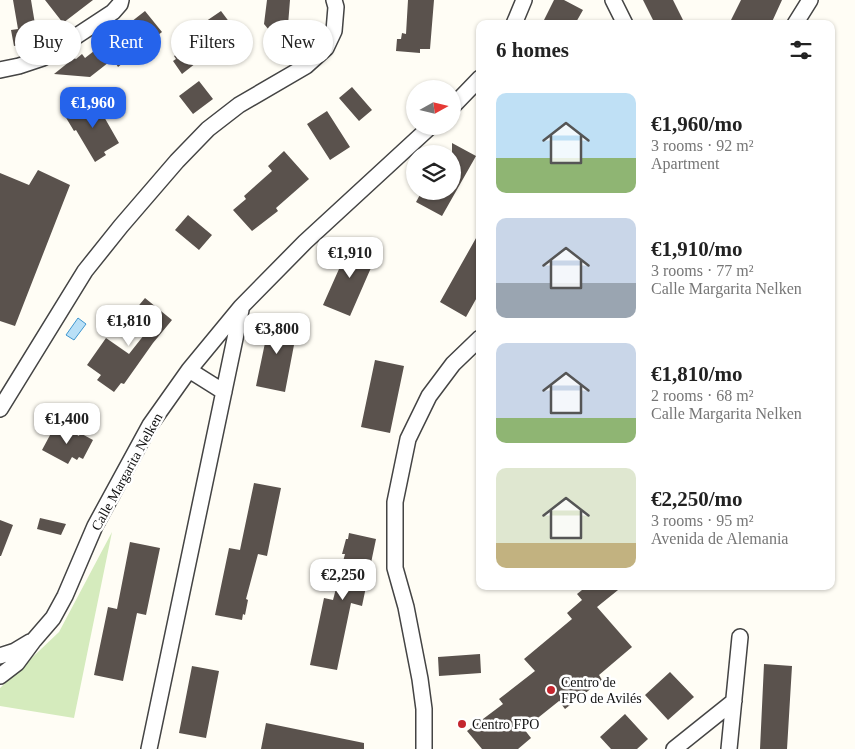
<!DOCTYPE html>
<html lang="en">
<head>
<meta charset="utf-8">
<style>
  body { margin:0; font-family:Georgia,serif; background:#f2f2f2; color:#222; height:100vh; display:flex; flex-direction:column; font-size:19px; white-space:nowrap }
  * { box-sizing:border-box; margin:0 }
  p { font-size:16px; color:#767676 }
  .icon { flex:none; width:28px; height:28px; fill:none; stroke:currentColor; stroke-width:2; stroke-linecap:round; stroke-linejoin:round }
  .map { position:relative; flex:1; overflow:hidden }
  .panel { position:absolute; left:476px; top:20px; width:359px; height:570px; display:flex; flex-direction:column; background:#fff; border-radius:10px; box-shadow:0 1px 4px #0004 }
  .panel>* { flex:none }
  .guide { position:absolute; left:15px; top:20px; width:386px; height:45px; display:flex; gap:10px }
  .needle { width:32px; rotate:82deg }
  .fabs { position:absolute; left:406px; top:80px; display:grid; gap:10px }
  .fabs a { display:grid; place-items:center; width:55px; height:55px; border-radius:50%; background:#fff; box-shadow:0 1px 4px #0004; font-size:25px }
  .price { position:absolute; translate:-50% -42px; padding:0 11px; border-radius:10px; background:#fff; color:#222; font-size:16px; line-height:32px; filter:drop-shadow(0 1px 2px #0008) }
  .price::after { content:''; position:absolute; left:50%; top:30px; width:15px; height:11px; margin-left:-8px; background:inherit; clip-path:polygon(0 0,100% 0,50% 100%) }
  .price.current { background:#2563eb; color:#fff }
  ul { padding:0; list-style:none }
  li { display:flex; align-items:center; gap:15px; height:125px; padding:0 20px }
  li span { display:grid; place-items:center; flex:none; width:140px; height:100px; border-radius:10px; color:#555 }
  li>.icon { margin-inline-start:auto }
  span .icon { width:60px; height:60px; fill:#fffc; stroke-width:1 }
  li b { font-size:21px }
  h2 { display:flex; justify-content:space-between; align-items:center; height:60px; padding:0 20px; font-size:21px }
  .tag { padding:0 18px; border-radius:22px; background:#fff; box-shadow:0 1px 4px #0004; font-size:18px; line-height:45px }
  .tag.current { background:#2563eb; color:#fff }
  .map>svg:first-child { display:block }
</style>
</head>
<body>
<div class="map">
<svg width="855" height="749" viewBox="0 0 855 749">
  <rect width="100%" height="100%" fill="#fffdf5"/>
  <path fill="#d5ebbd" d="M112,532l-38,186 -74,-12v-18l59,-56z"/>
  <path fill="#b9e0f7" stroke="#3f96cf" d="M78,318l8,6 -12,16 -8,-5z"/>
  <path fill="#5a524d" d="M13,0h18l7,42 -24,4 -3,-16 7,-1z
    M45,0h48l-30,23z
    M267,0h23l-2,25 -14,11 -10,-12z
    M408,0h26l-4,49h-10v4l-24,-2 1,-12h4l1,-6 4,1z
    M554,0h10l19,10 -8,14h-33z
    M643,0h30l12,24h-30z
    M741,0h41l-11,24h-42z
    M145,11l17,21 -44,35 -5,-8 -23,18 -36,-3 20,-16 2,1 6,-5 3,4z
    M221,11l12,16 -32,23 4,6 -23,18 -9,-13 3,-2 -2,-3 30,-22 -5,-8z
    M199,81l14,18 -20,15 -14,-18z
    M352,87l20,23 -13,11 -20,-23z
    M96,99l2,3 2,-2 7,13 -4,2 16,28 -15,9 2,3 -11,7 -19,-32 -2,1 -9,-15z
    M327,111l23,36 -20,13 -23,-36z
    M452,143l24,13 -34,60 -26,-14 6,-11h30z
    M284,151l25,28 -33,29 2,3 -26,20 -19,-21 13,-11 -2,-3 28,-25 -4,-5z
    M38,170l32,15 -55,141 -15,-5v-148l29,12z
    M188,215l24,20 -13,15 -24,-20z
    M480,231v61l-14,25 -26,-15z
    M351,242l26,12 -27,62 -27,-11z
    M145,298l27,22 -19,23 -29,41 -3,-1 -7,9 -17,-12 4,-5 -14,-10 19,-27 23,16 15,-19 -15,-11 9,-11 -3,-3z
    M270,319l28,5 -13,68 -29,-6z
    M375,360l29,6 -14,67 -29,-6z
    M56,424l23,12 1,-3 13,7 -10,19 -4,-2 -2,3 -5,-3 -4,7 -26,-14z
    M254,483l27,5 -14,68 -9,-2 -12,45 2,1 -3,15 -2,-1 -1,6 -27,-5 14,-67 11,2z
    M40,518l26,6 -5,11 -24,-6z
    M0,520l13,5 -12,31h-1z
    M349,533l27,6 -14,67 -11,-3 -14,67 -27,-5 14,-67 9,2 12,-46h-3l4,-15h2z
    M130,542l30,6 -14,67 -9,-2 -14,68 -29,-6 14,-68 9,2z
    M587,586h36l-26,21 35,40 -33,28 3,5 -37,29 -6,-8 -35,28 7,9 -13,11h-36l-15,-18 36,-27 -4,-5 36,-28 -11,-12 48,-40 -5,-6 15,-13 -5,-6z
    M480,654l1,19 -42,3 -1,-19z
    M764,664l28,2 -5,83h-27z
    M192,666l27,5 -13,67 -27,-5z
    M670,672l24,25 -26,23 -23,-25z
    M625,714l23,25 -11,10h-26l-11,-12z
    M266,723l98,20v6h-103z"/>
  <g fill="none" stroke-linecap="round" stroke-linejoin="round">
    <defs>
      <path id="minor" d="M613,0l12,24
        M514,24l10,-24
        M795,24l15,-24
        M0,70l19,-4 24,-8 70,-46 7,-8 1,-4
        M452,107l28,-29
        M189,370l35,22
        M0,409l85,-138 36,-45 56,-65 31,-32 31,-24 67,-39 20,-18 8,-17 2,-24 -2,-7
        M0,656l15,-5 15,-9
        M0,676l17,-13 17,-23 19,-22 12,-22 30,-70 55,-101 39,-55 52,-63 64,-65 126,-116
        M149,749l92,-439
        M424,749v-40l-4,-30 -14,-72 -11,-39v-66l13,-63 21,-43 24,-32 27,-26
        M674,749l60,-48
        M729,749l11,-112"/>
    </defs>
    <use href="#minor" stroke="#444" stroke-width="18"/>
    <use href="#minor" stroke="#fff" stroke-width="15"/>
  </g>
  <g fill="#c4262e" stroke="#fff" stroke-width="2">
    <circle cx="551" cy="690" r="5"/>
    <circle cx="462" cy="724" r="5"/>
  </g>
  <g text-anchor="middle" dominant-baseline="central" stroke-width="5" stroke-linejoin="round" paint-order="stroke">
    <g font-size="14" fill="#111" stroke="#fff">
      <text transform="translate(127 472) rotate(-61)">Calle Margarita Nelken</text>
    </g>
    <g font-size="14" fill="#111" stroke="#fff" text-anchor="start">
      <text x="561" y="682">Centro de<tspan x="561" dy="16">FPO de Avilés</tspan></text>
      <text x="472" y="724">Centro FPO</text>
    </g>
  </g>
</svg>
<div class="fabs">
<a><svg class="needle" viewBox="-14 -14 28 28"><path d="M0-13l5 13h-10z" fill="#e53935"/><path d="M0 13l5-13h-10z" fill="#767676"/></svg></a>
<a><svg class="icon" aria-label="layers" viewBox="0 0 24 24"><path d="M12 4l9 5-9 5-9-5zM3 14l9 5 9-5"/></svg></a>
</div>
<b class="price current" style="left:93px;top:129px">€1,960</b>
<b class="price" style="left:350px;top:279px">€1,910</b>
<b class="price" style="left:129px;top:347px">€1,810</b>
<b class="price" style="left:277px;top:355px">€3,800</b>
<b class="price" style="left:67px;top:445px">€1,400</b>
<b class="price" style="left:343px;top:601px">€2,250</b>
<div class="guide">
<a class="tag">Buy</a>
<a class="tag current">Rent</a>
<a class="tag">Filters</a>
<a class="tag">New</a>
</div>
<section class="panel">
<h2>6 homes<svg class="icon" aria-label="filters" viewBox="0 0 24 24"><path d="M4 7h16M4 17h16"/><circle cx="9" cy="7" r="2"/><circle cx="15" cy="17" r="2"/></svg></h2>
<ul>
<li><span style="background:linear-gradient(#bfe0f5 65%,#8fb573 0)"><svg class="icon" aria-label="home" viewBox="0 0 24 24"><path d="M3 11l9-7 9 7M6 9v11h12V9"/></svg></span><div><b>€1,960/mo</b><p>3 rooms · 92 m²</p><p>Apartment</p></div></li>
<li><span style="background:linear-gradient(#c9d6e8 65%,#9aa5b1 0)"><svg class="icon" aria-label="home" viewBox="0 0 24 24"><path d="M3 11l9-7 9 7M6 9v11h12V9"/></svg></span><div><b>€1,910/mo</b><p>3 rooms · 77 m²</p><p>Calle Margarita Nelken</p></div></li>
<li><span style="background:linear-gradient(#c9d6e8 75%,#8fb573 0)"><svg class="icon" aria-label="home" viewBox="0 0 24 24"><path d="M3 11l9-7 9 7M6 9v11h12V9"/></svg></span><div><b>€1,810/mo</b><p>2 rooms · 68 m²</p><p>Calle Margarita Nelken</p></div></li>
<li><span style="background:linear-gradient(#dfe7d0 75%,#c2b280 0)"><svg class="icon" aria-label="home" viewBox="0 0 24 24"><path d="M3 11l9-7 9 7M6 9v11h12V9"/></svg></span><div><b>€2,250/mo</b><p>3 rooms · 95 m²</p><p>Avenida de Alemania</p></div></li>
</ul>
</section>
</div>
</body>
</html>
